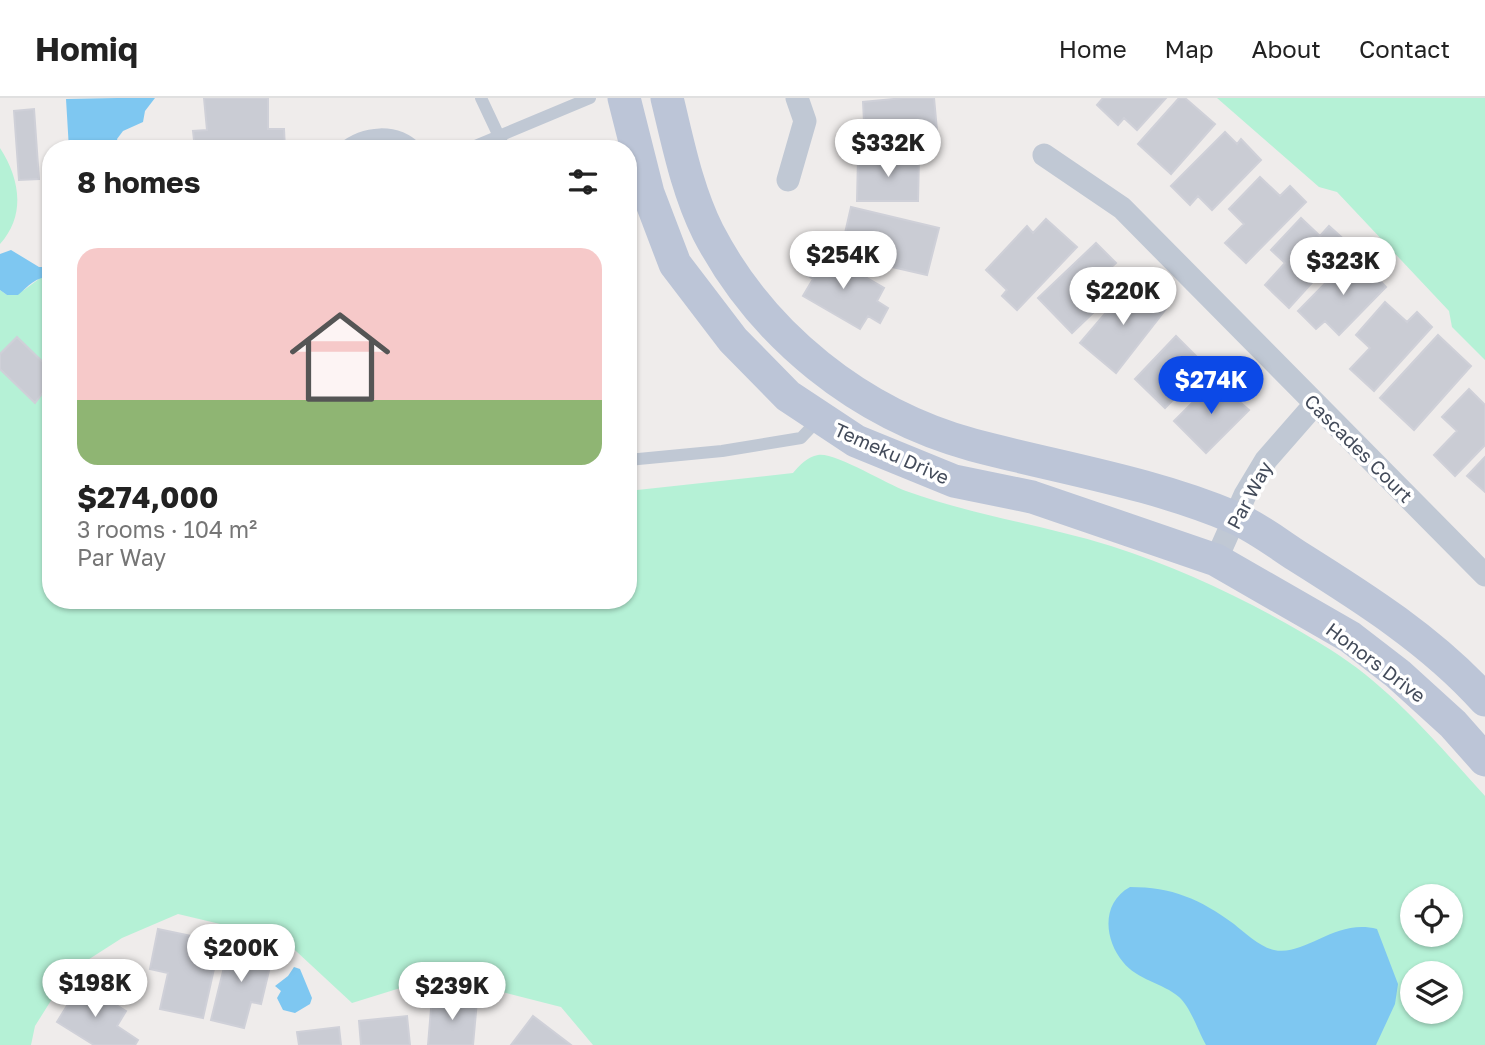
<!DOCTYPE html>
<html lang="en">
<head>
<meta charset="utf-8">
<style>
  body { margin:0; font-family:"Golos Text",sans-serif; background:#f2f2f2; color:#222; height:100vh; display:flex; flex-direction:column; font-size:26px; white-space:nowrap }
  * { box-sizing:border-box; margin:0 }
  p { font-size:23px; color:#767676 }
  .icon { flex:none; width:38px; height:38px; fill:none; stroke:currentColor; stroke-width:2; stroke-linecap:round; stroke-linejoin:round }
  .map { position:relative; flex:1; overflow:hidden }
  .side { position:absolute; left:42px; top:42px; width:595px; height:469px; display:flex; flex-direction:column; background:#fff; border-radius:28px; box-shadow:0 2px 5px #0004 }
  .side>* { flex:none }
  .tools { position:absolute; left:1400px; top:786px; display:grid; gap:14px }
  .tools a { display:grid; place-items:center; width:63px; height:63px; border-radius:50%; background:#fff; box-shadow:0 2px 5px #0004; font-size:35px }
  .price { position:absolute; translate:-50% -60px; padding:0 16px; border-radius:24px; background:#fff; color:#222; font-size:23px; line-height:46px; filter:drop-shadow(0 2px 4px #0008) }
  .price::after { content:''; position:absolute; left:50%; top:42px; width:21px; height:16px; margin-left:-10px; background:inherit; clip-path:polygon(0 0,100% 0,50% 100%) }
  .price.selected { background:#0c49e7; color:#fff }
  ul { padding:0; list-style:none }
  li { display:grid; align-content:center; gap:14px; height:371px; padding:0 35px }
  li+li { border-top:2px solid #e0e0e0 }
  li span { display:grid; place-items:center; height:217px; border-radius:21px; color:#555 }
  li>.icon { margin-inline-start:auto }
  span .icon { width:126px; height:126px; fill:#fffc; stroke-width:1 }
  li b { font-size:30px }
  h2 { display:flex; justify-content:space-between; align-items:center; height:84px; padding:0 35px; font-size:30px }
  header { display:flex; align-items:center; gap:42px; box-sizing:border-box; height:98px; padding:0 35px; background:#fff; border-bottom:2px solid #e0e0e0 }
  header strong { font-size:33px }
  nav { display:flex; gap:38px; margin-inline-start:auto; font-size:24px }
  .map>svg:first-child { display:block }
</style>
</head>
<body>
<header>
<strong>Homiq</strong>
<nav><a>Home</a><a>Map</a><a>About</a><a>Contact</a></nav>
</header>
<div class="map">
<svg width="1485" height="947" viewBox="0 0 1485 947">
  <rect width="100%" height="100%" fill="#efeceb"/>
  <path fill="#b5f1d6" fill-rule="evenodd" d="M1217,0h268v262l-33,-33 -3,-16 -112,-119 -18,-5z
    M0,50c20,31 26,67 0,96z
    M43,178h8v324h577v-109l165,-18c7,-8 14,-16 25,-18 17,-3 68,29 88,36 66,24 137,34 205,55 78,25 151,61 220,104 59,37 108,95 154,146v249h-892l-32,-38 -122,-31 -87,27 -69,-64 -105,-25 -56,24 -53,34 -34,54 -4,19h-31v-755l7,5 17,-5zM1412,798h39v38h-39zM1412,875h39v39h-39z"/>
  <path fill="#7ec7f1" d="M117,0h38l-10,13 -2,11 -20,9 -6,8 3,10h-51l-3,-50z
    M11,152l28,17h12v9c-15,1 -23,10 -33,19h-11l-7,-5v-36z
    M1130,789c42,0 70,12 104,37 11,9 26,23 40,26 31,7 61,-32 103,-21l21,55 -3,20 -19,41h-170c-8,-14 -15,-37 -27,-48 -16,-14 -42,-17 -56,-35 -19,-23 -22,-59 7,-75z
    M294,869l6,2 12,29 -2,6 -15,9 -12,-3 -6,-12 4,-7 -6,-5 13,-10z"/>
  <path fill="#caccd4" stroke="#cfd0d8" stroke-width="2" d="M204,0h64v31h16l1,20h-90l-2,-18 14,-1z
    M904,0h30l4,43 -84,8 -2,-26 12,-1 -1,-20z
    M1103,0h63l-29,32 -13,-12 -6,7 -21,-20z
    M1179,0h6l30,26 -44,50 -33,-30z
    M34,11l5,70 -20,1 -5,-69z
    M1225,34l12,12 4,-5 20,21 -49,50 -14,-14 -8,9 -19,-19z
    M858,59h61l-1,44h-61z
    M1260,79l20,19 10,-10 16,16 -60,61 -21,-20 19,-19 -15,-15z
    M851,109l88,21 -12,47 -87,-20z
    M1301,120l19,18 9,-10 19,17 -59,65 -24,-23 20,-22 -14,-13z
    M1046,121l31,28 -60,63 -15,-14 5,-6 -21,-20 41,-44 6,7z
    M1096,145l20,20 -9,8 14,15 -49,47 -34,-35z
    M817,151l67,39 -7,13 11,7 -8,15 -12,-7 -8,13 -57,-33 10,-17 -10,-6z
    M1354,156l32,33 -47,48 -14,-14 -9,8 -18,-18z
    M1133,183l33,28 -50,64 -36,-30z
    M1385,204l22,20 10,-10 15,15 -58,64 -24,-22 20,-21 -14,-13z
    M1438,237l33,31 -57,64 -34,-32z
    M1176,238l30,30 -41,42 -30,-29z
    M17,239l34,33v12l-16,21 -35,-34v-15z
    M1215,282l34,30 -43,43 -32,-32z
    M1469,291l16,16v40l-30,31 -21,-21 23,-24 -15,-14z
    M1485,359v35l-18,-16z
    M158,831l62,13 -17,76 -43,-9 8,-36 -18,-4z
    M230,845l43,11 -12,50 -10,-2 -7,26 -33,-8z
    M81,885l45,28 -9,15 21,14 -3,5h-41l-37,-23z
    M432,899l45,4 -4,44h-45z
    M407,918l3,29h-49l-2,-24z
    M533,918l38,29h-60z
    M339,929l2,18h-42l-2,-13z"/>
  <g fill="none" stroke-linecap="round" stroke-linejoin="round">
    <path stroke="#c0c8d4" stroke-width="12" d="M481,0l24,51
      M342,51c22,-18 54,-21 75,0
      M468,51l122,-51
      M628,362l94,-9 79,-13 17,-18"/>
    <path stroke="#c0c8d4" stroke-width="23" d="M1044,57l78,53 363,367
      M788,82l17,-59 -8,-23
      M1216,462l29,-65 21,-35 49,-56"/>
    <path stroke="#bcc5d7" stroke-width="33" d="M624,0l24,95 27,71 58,76 55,56 68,45 98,40 78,16 184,63 134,77 48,37 55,50 32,36
      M667,0c11,45 20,92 41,134 54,104 152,182 265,213 87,23 177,37 260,72 22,9 44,26 64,39 67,42 135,85 188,144"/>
  </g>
  <g text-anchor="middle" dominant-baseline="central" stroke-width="7" stroke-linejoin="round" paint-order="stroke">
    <g font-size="19" fill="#434b5a" stroke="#fff">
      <text transform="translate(1359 350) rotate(45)">Cascades Court</text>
      <text transform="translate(892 355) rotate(24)">Temeku Drive</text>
      <text transform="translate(1249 397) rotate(-62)">Par Way</text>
      <text transform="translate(1376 564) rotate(37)">Honors Drive</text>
    </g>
  </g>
</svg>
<div class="tools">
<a><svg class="icon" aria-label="locate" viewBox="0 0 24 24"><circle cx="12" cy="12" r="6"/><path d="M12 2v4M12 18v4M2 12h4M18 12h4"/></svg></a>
<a><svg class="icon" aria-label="layers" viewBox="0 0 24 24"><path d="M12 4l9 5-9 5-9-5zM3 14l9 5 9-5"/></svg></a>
</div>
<b class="price" style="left:888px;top:81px">$332K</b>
<b class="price" style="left:843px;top:193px">$254K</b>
<b class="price" style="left:1343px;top:199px">$323K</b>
<b class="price" style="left:1123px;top:229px">$220K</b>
<b class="price selected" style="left:1211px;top:318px">$274K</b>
<b class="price" style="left:241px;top:886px">$200K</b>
<b class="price" style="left:95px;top:921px">$198K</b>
<b class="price" style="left:452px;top:924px">$239K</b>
<section class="side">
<h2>8 homes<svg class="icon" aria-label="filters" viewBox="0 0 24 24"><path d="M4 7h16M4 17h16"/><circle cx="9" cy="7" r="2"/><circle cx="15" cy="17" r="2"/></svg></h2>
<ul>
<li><span style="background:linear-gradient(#f6c9c9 70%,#8fb573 0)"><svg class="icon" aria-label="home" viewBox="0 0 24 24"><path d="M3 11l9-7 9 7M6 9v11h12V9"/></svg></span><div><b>$274,000</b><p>3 rooms · 104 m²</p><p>Par Way</p></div></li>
</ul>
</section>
</div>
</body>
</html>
